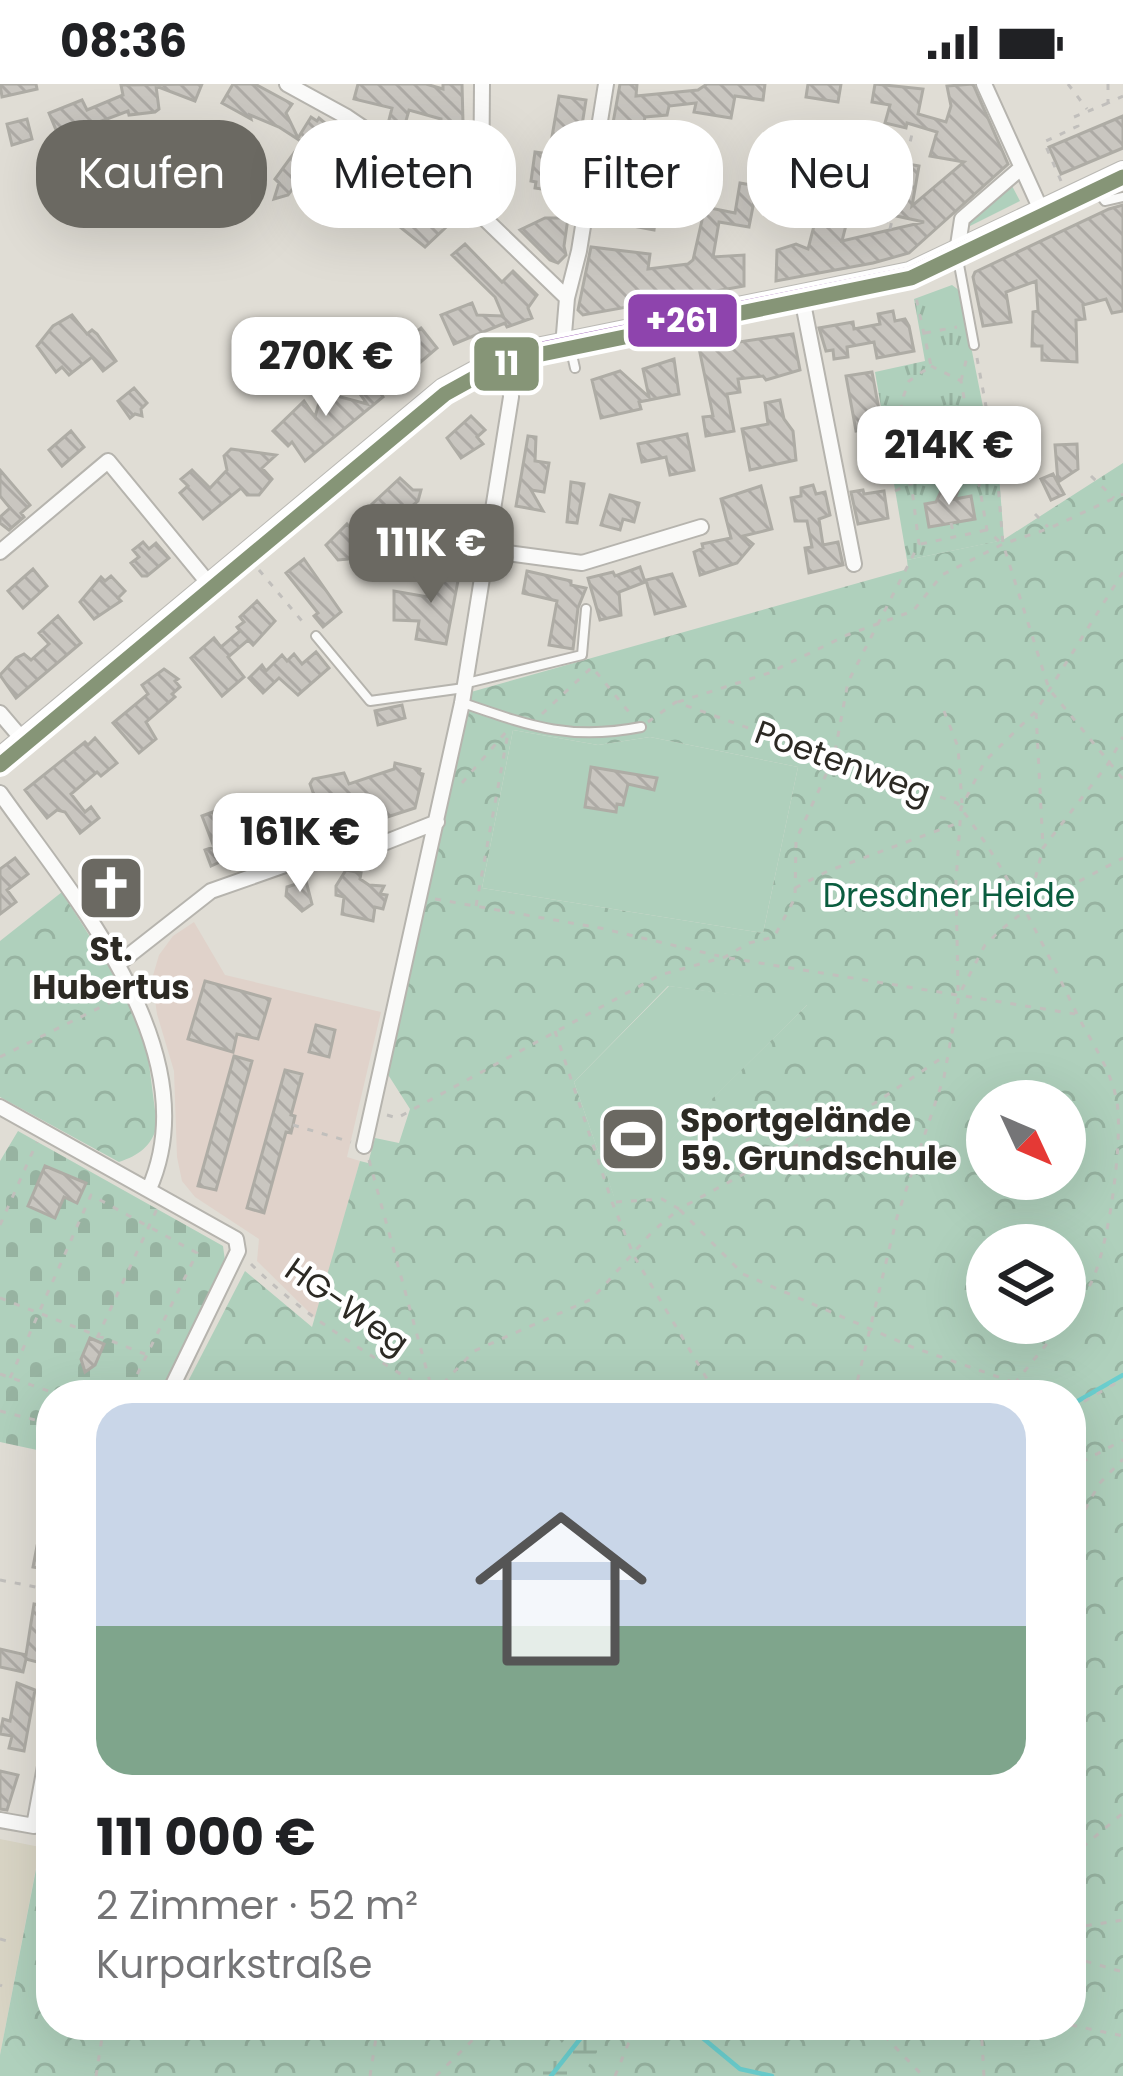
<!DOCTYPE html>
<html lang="de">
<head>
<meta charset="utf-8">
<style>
  body { margin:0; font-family:Poppins,sans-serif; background:#f2f2f2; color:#202124; height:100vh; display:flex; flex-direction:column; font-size:45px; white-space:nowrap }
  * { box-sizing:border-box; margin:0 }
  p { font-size:39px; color:#757577 }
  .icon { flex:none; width:66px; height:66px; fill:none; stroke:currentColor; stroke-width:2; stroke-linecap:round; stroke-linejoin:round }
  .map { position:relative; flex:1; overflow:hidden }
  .details { position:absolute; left:36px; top:1296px; width:1050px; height:660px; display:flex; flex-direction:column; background:#fff; border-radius:48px; box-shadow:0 12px 48px #0002 }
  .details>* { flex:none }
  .guide { position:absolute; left:36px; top:36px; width:1053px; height:108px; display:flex; gap:24px }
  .needle { width:78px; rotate:134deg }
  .controls { position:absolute; left:966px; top:996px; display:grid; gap:24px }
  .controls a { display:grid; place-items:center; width:120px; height:120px; border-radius:50%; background:#fff; box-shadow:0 12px 48px #0002; font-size:60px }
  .price { position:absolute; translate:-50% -102px; padding:0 27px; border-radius:24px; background:#fff; color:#222; font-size:39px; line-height:78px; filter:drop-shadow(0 3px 6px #0008) }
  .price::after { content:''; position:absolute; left:50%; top:72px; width:36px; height:27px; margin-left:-18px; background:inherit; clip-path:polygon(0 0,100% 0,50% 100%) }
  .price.current { background:#6b6962; color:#fff }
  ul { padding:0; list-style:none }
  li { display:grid; align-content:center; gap:24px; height:636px; padding:0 60px }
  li+li { border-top:3px solid #e0e0e0 }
  li span { display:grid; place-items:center; height:372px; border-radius:36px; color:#555 }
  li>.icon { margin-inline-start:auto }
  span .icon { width:216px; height:216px; fill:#fffc; stroke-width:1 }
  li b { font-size:51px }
  .tag { padding:0 42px; border-radius:48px; background:#fff; box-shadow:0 12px 48px #0002; font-size:42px; line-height:108px }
  .tag.current { background:#6b6962; color:#fff }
  .status { display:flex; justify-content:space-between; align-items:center; height:84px; padding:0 60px; background:#fff; direction:ltr }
  .status svg { height:33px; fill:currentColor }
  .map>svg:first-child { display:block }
</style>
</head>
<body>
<div class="status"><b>08:36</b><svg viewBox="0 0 49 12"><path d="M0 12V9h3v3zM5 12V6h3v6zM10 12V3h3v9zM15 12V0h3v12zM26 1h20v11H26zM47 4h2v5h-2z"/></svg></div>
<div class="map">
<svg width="1123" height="1992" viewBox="0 0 1123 1992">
  <defs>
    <pattern id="forest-crowns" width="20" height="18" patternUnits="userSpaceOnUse" patternTransform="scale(3)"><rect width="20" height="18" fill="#afd0bc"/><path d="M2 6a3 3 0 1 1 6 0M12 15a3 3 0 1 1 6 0" fill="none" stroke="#97b3a1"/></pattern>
    <pattern id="wetland-marsh" width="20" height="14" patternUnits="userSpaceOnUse" patternTransform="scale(3)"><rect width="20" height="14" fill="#afd0bc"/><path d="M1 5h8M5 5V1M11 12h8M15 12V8" fill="none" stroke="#97b3a1"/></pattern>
    <pattern id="cemetery-stones" width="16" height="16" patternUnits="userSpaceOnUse" patternTransform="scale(3)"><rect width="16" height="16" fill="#afd0bc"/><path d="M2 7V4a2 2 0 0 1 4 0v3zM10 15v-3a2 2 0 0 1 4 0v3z" fill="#97b3a1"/></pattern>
    <pattern id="park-tufts" width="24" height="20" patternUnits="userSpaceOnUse" patternTransform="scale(3)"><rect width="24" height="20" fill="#afd0bc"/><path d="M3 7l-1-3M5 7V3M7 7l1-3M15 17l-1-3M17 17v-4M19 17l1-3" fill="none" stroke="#97b3a1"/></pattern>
    <pattern id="building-back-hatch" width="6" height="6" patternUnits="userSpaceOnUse" patternTransform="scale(3)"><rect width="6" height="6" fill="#c9c6c0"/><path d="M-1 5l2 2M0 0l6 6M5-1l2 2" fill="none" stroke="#adaaa5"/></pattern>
  </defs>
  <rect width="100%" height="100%" fill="#e0ddd5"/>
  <path fill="#d9d5c5" d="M0,1755l40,8 -40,208z"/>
  <path fill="#e0d2ca" d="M194,838l31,53 156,37 -34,145 13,4 -44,158 -59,-58 2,-22 -64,-42 -13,-16 -5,-24 -3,-86 -17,-57 -5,-35 7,-24 14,-19z"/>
  <path fill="#afd0bc" d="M1011,100l9,17 -52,26v-4z
    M513,646l85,15 52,-8 148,30 -35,166 -281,-45z
    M669,902l139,18 -194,193 -40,-115z"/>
  <path fill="url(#forest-crowns)" fill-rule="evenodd" d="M1123,379v1613h-1123v-21l51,-263v233h1020v-630h-890l64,-124 67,56 48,-166 8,2 7,-25 24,5 11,-34 -23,-36 84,-381 437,-123 -1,-9 96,-20zM513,646l85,15 52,-8 148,30 -35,166 -281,-45zM668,902l139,19 -193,191 -40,-114zM987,1017h78v78h-78zM987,1161h78v78h-78z
    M62,808l65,104 21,60 9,70c-6,21 -18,29 -38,36l-119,-65v-156z"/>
  <path fill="url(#wetland-marsh)" d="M579,1941h35l-32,51h-52z"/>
  <path fill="url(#cemetery-stones)" d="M18,1047l205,115 2,15 -65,134h-109v58l-51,-11v-281z"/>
  <path fill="url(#park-tufts)" d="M952,201l8,6 34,171h4l6,78 -97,20 -32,-188 50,-11 -11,-62z"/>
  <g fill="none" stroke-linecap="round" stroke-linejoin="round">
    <path stroke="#6acece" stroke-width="4.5" d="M1071,1321l52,-30
      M687,1941l53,44 32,7
      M551,1992l40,-51"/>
  </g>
  <path fill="url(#building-back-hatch)" stroke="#aeaca5" stroke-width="3" d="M0,0h36l1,5 -35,8z
    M202,0l-7,17 -39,-15 3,23 -4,3 -26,3 -1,-4 -69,26 -10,-24 33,-13 5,10 36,-15 -2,-10z
    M233,0h22l37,20 -6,9 12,25 13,-21 6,4 2,-3 30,25 3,-4 25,15 -6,9 31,22 -5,6 48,37 -20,19 -106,-85 -15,20 -4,-3 -12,16 -14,4 5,-16 -4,-4 27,-37 -23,-15 -29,-12 1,4 -29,-16z
    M358,0h68l17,5v-5h19l2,77h-22l-1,-42 -32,-9 -5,18 -16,-4 4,-16 -38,-9z
    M620,0h17l-1,12 62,-6 9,-6h58l-2,16 -28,-4 -4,22 -37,-6 2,-9 -27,3 -2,9 -22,2 -8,44 36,6 -3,19 15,2 -3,16 -29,-5 3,-19 -24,-4 -3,19 -28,-5z
    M808,0h33l-3,18 -32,-5z
    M875,0l48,5 -5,25 28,8 5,-16 -4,-20 26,-2 35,80 -99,89 -36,10 -97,18 1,-31 19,-6 12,5 8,-31 30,7 -4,16 82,-19 -60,-13 12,-56 27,2 -1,8 17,3 -7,40 52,-44 -34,-6 7,-24 -30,-9 -1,5 -21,-5 5,-18 -18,-3z
    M559,12l27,4 -14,88 -4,5 -33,-5 1,-6 -5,-1 4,-29 14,2z
    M1123,32v32l-62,26 -12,-27z
    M27,35l5,20 -20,6 -5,-21z
    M782,65l14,2 -6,38 -14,-3z
    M740,99l17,3 -8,41 -30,-5 -6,35 31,-2v31l-161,29 -5,-5 13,-63 59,7 -2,15 40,-5 5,-4 12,-53 30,6z
    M1123,121v106l-11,2 -6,-14 -23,6 2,14 -9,1 1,42 -35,-2v-14h-10l1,-34 5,-1 -2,-30 -30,11 5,30 -28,4 -10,-49 2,-5 134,-63z
    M635,128l21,3 -2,15 -21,-4z
    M545,134h23l-4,28 2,9 -8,8 -8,-3 -30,-30z
    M465,160l37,38 11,-11 24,24 -9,13 4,10 -25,9 -2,-4 -51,21 -13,-29 31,-12 5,12 26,1 -8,-19 -43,-42z
    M893,227l2,10 10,-2 4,7 5,25 -37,7 -3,-16 -27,5 1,10 -14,2 -1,-9 -7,1 -7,-23 34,-6 1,7 26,-5 -2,-10z
    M72,231l15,19 5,-4 5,4 19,27 -13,10 -11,-14 -23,18 -7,-8 -6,5 -19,-26 16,-20z
    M421,244l16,20 -28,24 -12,-2 -6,-9 1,-10z
    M793,250l7,36 -34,10 -3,-4 -25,3 2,13 -13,2 7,37 -28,5 -3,-19 10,-1 -14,-68z
    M299,262l9,11 -40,35 -9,-11 29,-25 -1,-5z
    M674,275l5,35 -40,8 2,7 -40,9 -9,-38 28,-9 29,26 -6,-28z
    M872,288l10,54 -26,5 -10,-55z
    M368,290l15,23 -78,64 -13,-19 -4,4 -15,-15 31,-30 11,16 7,-25 45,12 -14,-20z
    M134,304l13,15 -6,6 1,7 -7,-2 -5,4 -12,-17z
    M780,316l4,19 9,12 3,29 -46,10 -8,-41 26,-5 -3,-21z
    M471,332l14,14 -8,7 6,7 -22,14 -14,-20z
    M71,347l13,16 -22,19 -13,-16z
    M687,350l7,36 -24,5 -4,-18 -24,5 -4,-18z
    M528,352l8,1 -1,24 14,2 -5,29 -13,-2 12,21 -27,-5z
    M1077,360l1,25 -20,13 -3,-37z
    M231,365l45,6 -14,13 10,11 -13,16h-12l-6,-7 -38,31 -23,-26 8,-7 -7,-7 11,-9 18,18 17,-18 -3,-14z
    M0,386l30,35 -9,8 3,4 -15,13 -9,-7v-6l10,-9 -10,-12z
    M1053,390l11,20 -13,6 -10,-21z
    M400,394l13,12h8l-3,11 -28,24 -18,-21z
    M940,397l19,7 -4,11 16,-3 4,23 -46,8 -4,-23 11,-2 5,-11z
    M571,398l13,2 -7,39 -10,-1z
    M813,401l3,9 9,-2 5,23 -11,4 4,26 15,-3 5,23 -34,8 -4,-25 7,-1 -5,-26h-12l-4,-23 10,-2v-8z
    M761,402l11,43 -29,7 10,8 -16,19 -37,12 -6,-23 9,-4 -1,-4 29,-6 -10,-39z
    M863,406l1,4 20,-3 4,27 -30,6 -7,-32z
    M610,411l29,8 -5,19 -11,-3 -3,11 -19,-5z
    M446,432l25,6 -5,24 -25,-4z
    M347,440l19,20 -18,15 -10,1 -12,-15z
    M366,446l41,7 -19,17z
    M413,454l20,3 -5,26 -20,-4z
    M143,458l6,7 7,-6 13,15 -22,18h-5l-11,-13 8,-6 -6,-7z
    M304,475l37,53 -18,15 -9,-11 4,-3 -32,-40z
    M434,482l26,4 -14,74 -30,-5 3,-18 -25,-1v-29l34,6z
    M640,483l5,15 -26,10 2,23 -21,5 -12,-42 25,-6 2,4z
    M33,485l14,17 -24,22 -15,-17z
    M527,487l44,10v4l15,3 -8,20 -5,41 -24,-4 8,-44 -34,-8z
    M672,490l13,32 -30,8 -9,-34z
    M111,492l14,15 -7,7 3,3 -27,18 -14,-17 21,-25 4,4z
    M257,517l18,20 -22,24 -5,-5 -20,17 16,20 -22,19 -31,-38 23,-20 7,9 19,-16 -3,-4 7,-5 -4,-5z
    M58,532l23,27 -65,55 -16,-23 16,-17 8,-4 7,6 18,-16 -10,-11z
    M316,568l13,16 -31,27 -19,-17 -16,15 -14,-15 13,-13 4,6 16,-16 5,6 7,-7 8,10z
    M164,585l14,10 -3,2 5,6 -8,7 3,3 -29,25 10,17 -17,14 -26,-30 35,-29 -6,-9z
    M402,621l3,13 -27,7 -3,-14z
    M95,654l22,25 -16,13 -4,-4 -26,22 14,18 6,-5 8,11 -19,15 -15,-21 -8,-2 -10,8 -22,-28 60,-48 3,3z
    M395,679l25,6 -1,4 4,1 -8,34 -31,10 -4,-13 -4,1 -2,-6 -37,16 -15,1 -12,-33 3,-5 31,-6 5,11 45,-15z
    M591,683l66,11 -3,12 -26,-6 -5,21 -6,-1 -1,8 -31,-5z
    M229,722l13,36 -21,12 3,6 -13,6 -6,-16 9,-3 -12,-31z
    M15,774l13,16 -21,16 9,12 -16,12v-45z
    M109,778l24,40 -20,14 -24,-35 3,-2 -4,-8z
    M346,786l15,3 -1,6 9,6 15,1 -4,8 7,1 -4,14 -8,-2 -2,14 -31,-7 2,-17 -8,-2v-9z
    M306,797l6,23 -10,7 -16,-15 1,-9z
    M205,897l65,18 -12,40 -21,-5 -4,18 -45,-13z
    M316,941l19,5 -6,27 -20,-5z
    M234,972l18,5 -36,129 -18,-4z
    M285,986l17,4 -11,41 4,1 -2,9 -2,8 -5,-1 -22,81 -17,-5z
    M45,1082l41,17 -9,20 -13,-6 -9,21 -27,-12z
    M90,1254l14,6 -9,21 -10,7 -4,-13z
    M37,1462l14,3v21l-18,-3z
    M34,1520l17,3 -10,56 -15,-4 -3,13 -23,-5v-18l26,6z
    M17,1599l18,7 -11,61 -15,-3 3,-12 -12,-2 3,-15 7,2z
    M0,1687l18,4 -11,35 -7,-1z"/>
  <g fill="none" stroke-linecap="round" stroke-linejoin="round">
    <defs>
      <path id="service" d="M1095,104l10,13 18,-4
        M957,170l17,91
        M570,262l5,22
        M316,552l54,65 94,-13
        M467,599l115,-28 4,-46
        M463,619c67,23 107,38 178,24"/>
      <path id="minor" d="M287,0l60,33 108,73 112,108 -4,48
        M984,0l58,128
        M481,127l1,-127
        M957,168l5,-33 59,-51
        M567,214l12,-47 27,-167
        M802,214l52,266
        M485,466l97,13 119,-36
        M0,468l108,-91 102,124
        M0,629l23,27
        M0,709c74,105 210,259 149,396
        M118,880l93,-73 117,-41 43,-2 66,-26
        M0,1023l236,132 2,12 -70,144
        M364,1062l98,-443 49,-306 -3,-39
        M0,1736l34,6 17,-92"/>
      <path id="primary" d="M0,676l444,-370 46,-25 47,-15 373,-76 213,-101"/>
    </defs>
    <use href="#service" stroke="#b6b4ae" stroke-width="12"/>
    <use href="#minor" stroke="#b6b4ae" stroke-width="18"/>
    <use href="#primary" stroke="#bab9b4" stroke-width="26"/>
    <path stroke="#c1bfbc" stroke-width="3" stroke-dasharray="6 9" stroke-linecap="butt" d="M1068,0l19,25
      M1108,0v19l15,-7
      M883,64l22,5
      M1061,97l-17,-39 34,-16 -4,-9 34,-14
      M853,129l36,9
      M890,145l22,-95
      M925,249l32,-6
      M977,274l19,102 7,84 46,145 74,90
      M931,282l30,15 26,149 14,13
      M961,297l6,-24
      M1091,392l23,22
      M895,407l18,-9 81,-21
      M1035,430l13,13
      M951,439l3,12
      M921,460l66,-14
      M259,486l48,57
      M678,618l91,-29 78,-38 66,-24 29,-36 61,-31 47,-16 73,-34
      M944,627l14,36 4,56
      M1036,629l7,134
      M542,630l50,-47 41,50
      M648,638l28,-20 281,101c49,64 83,135 118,207 15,31 36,58 42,92 6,40 -8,145 -26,181 -7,14 -18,26 -26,39
      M462,699l44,-51
      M795,804l33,-17 130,-48
      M435,815l165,29 119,28
      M476,822l32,-173
      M1028,823l15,-59 65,-84 15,-27
      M729,874l346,56
      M958,907l-2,-109 5,-74 24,-47 51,-50 87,-139
      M555,947l57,171 22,54 76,128 1,11
      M0,973l115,-57
      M387,1031l10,3 263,-143 65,-18 24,-14 25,-6 21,-39 1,-58 38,-83 14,-75 71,-138 -18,-141 8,-22 22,-15 -16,-73
      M293,1041l58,17
      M369,1076l64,233
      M616,1118l46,-3 17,10 196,-106 71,-48
      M0,1141l37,-83
      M251,1180c53,53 118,90 182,130
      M0,1214l145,56
      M97,1254l60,-129
      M0,1290l60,21
      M10,1294l81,-183 106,58 -70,142
      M1014,1299l8,12
      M433,1310l41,-43 118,-52 60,-67 27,-23 64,65 169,73 101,35
      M854,1311l43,-178 47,-140 15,-82 26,-50 17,-16 25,-20 96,-51
      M1005,1311l58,-71
      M1071,1325l52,-30
      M0,1327l51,13
      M1071,1388l7,-8 45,-24
      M1071,1452l28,-52 24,-25
      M0,1496l51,10
      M1071,1773l52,-44
      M1071,1844l52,-8
      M0,1855l11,3
      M1071,1873l52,15
      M0,1901l2,1
      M874,1941l49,51
      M981,1941l3,51
      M1071,1941l52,11
      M96,1992l8,-51
      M370,1992l8,-51
      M436,1992l52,-51
      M615,1992l21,-51"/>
    <use href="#service" stroke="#fafaf9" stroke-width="8"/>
    <use href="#minor" stroke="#fafaf9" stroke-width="14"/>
    <use href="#primary" stroke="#f0e9e5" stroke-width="21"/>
    <defs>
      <path id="bus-1" d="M0,676l444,-370 46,-25 47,-15 373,-76 213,-101"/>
    </defs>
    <use href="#bus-1" stroke="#fff" stroke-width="24"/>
    <use href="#bus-1" stroke="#8e44ad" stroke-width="15"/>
    <defs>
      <path id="tram-1" d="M0,681l445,-371 47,-26 45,-13 374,-77 212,-101"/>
    </defs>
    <use href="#tram-1" stroke="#fff" stroke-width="24"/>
    <use href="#tram-1" stroke="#869577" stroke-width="15"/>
  </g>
  <defs>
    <symbol id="church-square" viewBox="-11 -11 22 22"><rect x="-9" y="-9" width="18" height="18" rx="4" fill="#6b6962" stroke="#fff"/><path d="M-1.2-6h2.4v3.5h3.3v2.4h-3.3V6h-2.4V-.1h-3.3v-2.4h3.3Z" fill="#fff"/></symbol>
    <symbol id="stadium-square" viewBox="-11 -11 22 22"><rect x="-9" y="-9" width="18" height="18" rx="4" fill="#6b6962" stroke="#fff"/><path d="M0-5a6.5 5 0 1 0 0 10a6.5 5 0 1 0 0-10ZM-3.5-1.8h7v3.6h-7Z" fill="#fff"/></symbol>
  </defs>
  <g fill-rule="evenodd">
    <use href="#church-square" x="73" y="766" width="76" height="76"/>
    <use href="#stadium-square" x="595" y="1017" width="76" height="76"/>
  </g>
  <g text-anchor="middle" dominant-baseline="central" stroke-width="9" stroke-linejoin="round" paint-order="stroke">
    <g font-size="33" fill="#2c2a24" stroke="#fff">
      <text transform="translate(843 678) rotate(20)">Poetenweg</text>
      <text transform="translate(347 1222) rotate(35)">HG-Weg</text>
    </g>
    <g font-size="33" fill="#0b5d3f" stroke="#fff">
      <text x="949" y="811">Dresdner Heide</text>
    </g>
    <g font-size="33" font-weight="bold" fill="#2c2a24" stroke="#fff">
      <text x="111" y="865">St.<tspan x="111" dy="38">Hubertus</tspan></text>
      <text x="680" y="1036" text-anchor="start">Sportgelände<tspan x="680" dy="38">59. Grundschule</tspan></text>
    </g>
  </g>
  <g stroke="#fff" stroke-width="4.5">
    <rect x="626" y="208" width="113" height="57" rx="12" fill="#8e44ad"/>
    <rect x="472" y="251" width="69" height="58" rx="12" fill="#869577"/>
  </g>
  <g font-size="33" text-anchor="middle" font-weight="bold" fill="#fff">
    <text x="682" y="248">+261</text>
    <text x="507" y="291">11</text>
  </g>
</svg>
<div class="controls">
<a><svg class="needle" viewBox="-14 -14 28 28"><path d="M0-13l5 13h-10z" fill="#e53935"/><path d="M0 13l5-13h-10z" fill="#757577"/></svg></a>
<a><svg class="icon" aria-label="layers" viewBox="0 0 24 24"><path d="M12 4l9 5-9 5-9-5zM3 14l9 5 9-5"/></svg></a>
</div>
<b class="price" style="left:326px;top:335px">270K €</b>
<b class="price" style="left:949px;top:424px">214K €</b>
<b class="price current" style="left:431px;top:522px">111K €</b>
<b class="price" style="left:300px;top:811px">161K €</b>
<div class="guide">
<a class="tag current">Kaufen</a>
<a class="tag">Mieten</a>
<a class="tag">Filter</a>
<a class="tag">Neu</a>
</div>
<section class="details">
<ul>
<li><span style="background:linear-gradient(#c9d6e8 60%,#7fa58c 0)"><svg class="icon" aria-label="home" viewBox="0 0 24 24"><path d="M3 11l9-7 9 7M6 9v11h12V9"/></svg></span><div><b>111 000 €</b><p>2 Zimmer · 52 m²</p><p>Kurparkstraße</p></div></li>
</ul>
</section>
</div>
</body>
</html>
